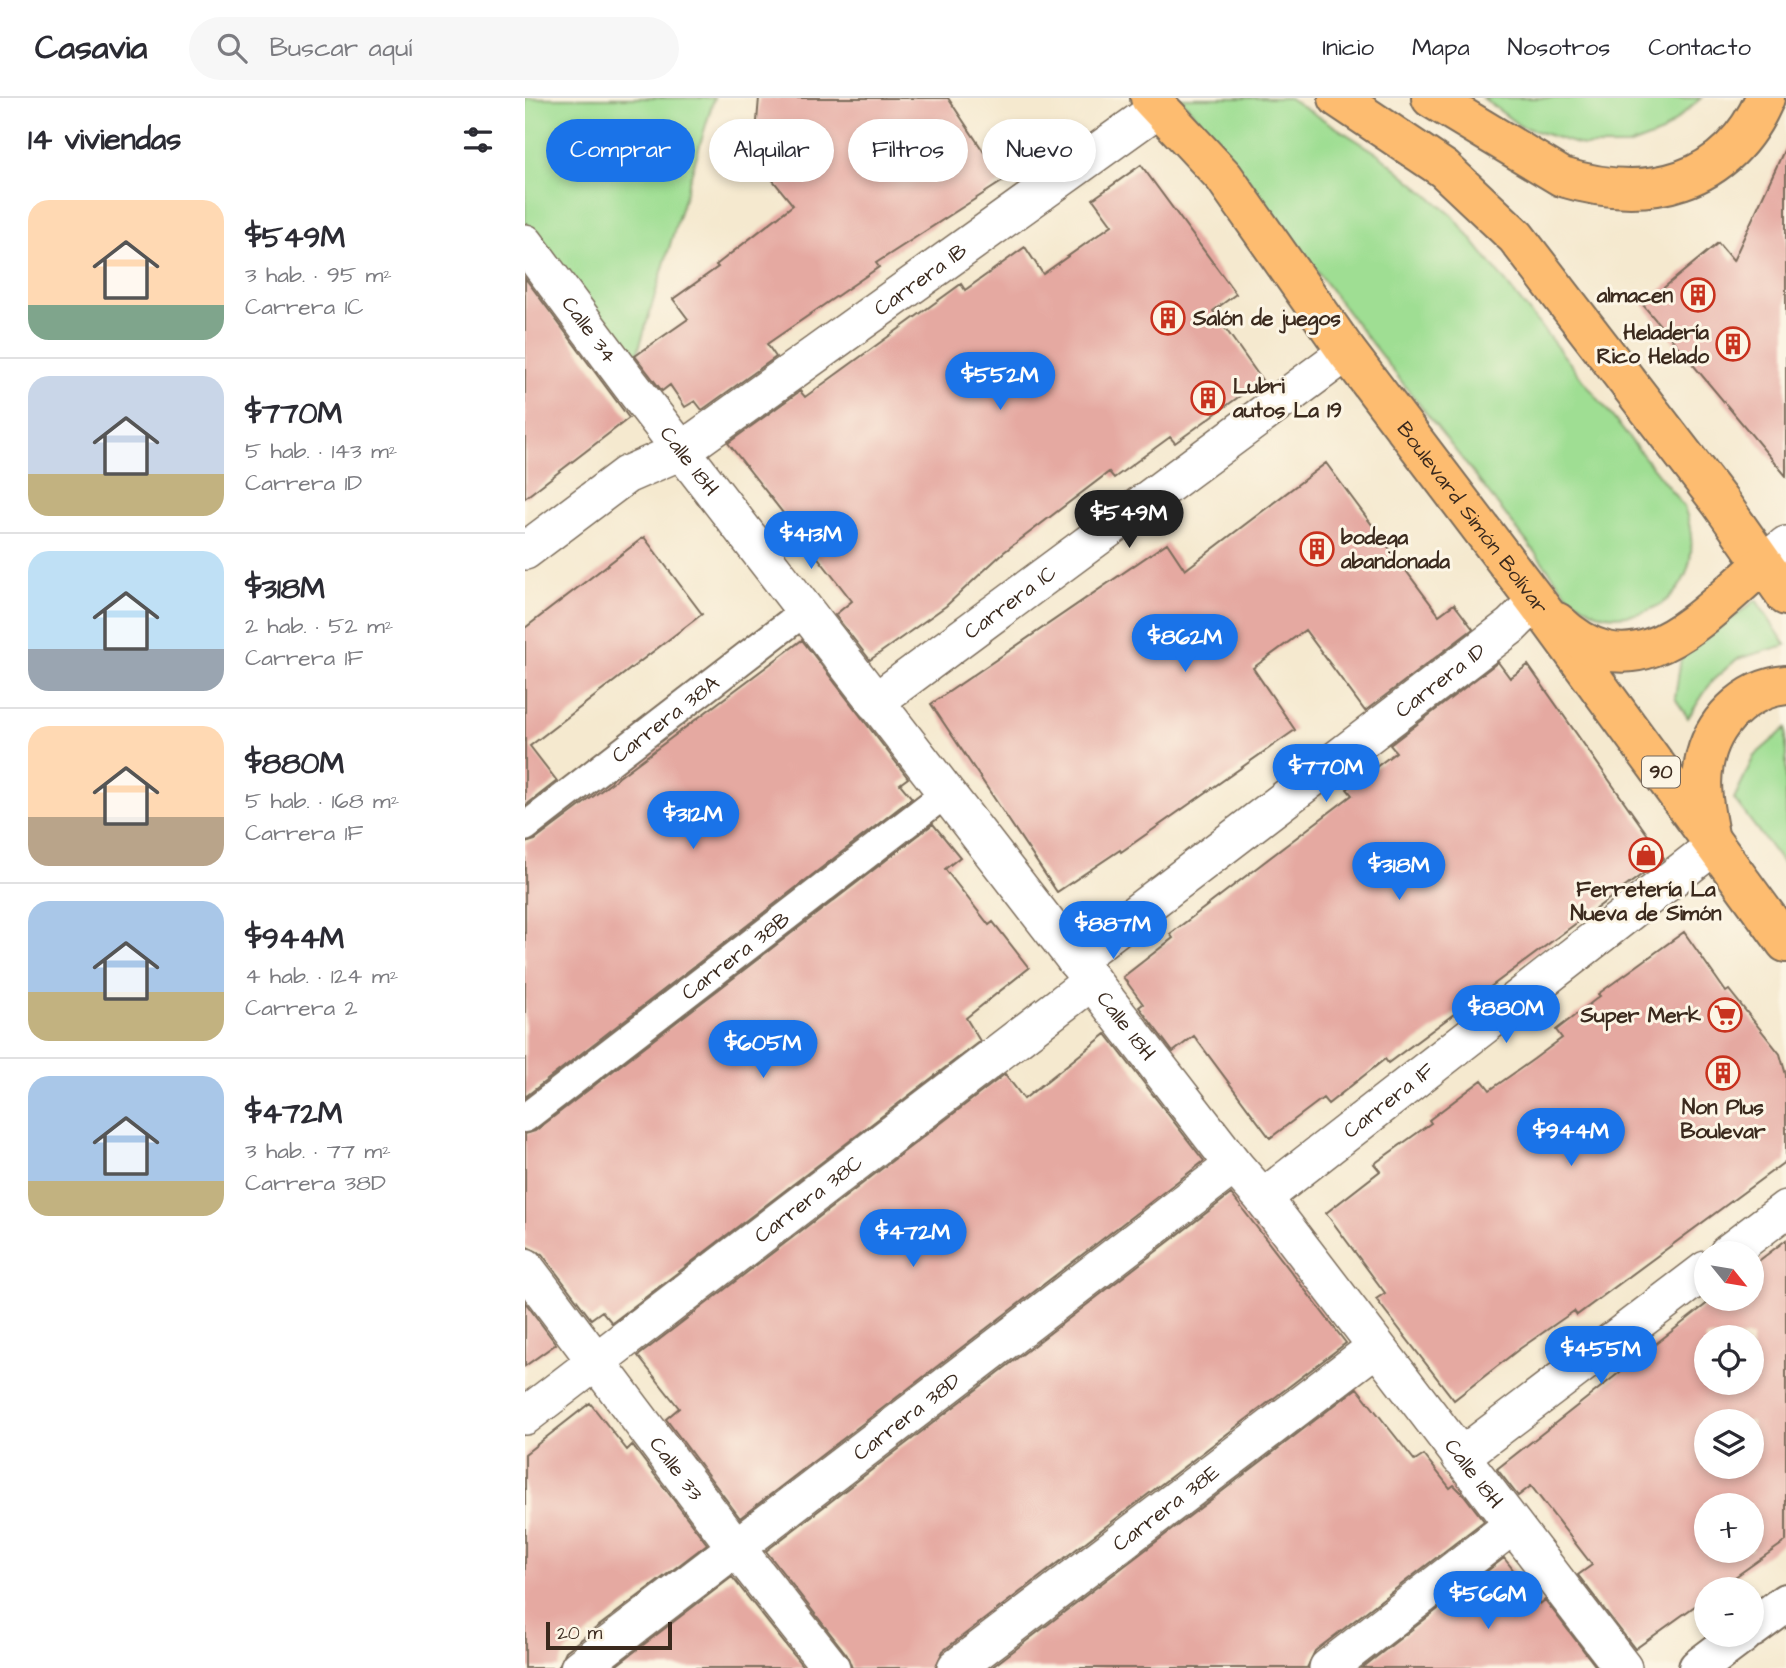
<!DOCTYPE html>
<html lang="es">
<head>
<meta charset="utf-8">
<style>
  body { margin:0; font-family:"Architects Daughter",sans-serif; background:#f7f7f7; color:#2b2b33; height:100vh; display:flex; flex-direction:column; font-size:26px; white-space:nowrap }
  * { box-sizing:border-box; margin:0 }
  p { font-size:23px; color:#7c7c81 }
  .icon { flex:none; width:38px; height:38px; fill:none; stroke:currentColor; stroke-width:2; stroke-linecap:round; stroke-linejoin:round }
  .map { position:relative; flex:1; overflow:hidden }
  .details { display:flex; flex-direction:column; background:#fff; width:525px }
  .details>* { flex:none }
  .guide { position:absolute; left:21px; top:21px; width:665px; height:63px; display:flex; gap:14px }
  .needle { width:46px; rotate:120deg }
  .buttons { position:absolute; left:1169px; top:1143px; display:grid; gap:14px }
  .buttons a { display:grid; place-items:center; width:70px; height:70px; border-radius:50%; background:#fff; box-shadow:0 4px 10px #0003; font-size:35px }
  .scale { position:absolute; left:21px; bottom:18px; width:126px; box-sizing:border-box; padding-left:7px; border:4px solid #3b2a1e; border-top:0; font-size:19px; line-height:24px; white-space:nowrap; color:#3b2a1e; -webkit-text-stroke:5px #fcf5e5; paint-order:stroke }
  .price { position:absolute; translate:-50% -60px; padding:0 16px; border-radius:24px; background:#1a73e8; color:#fff; font-size:23px; line-height:46px; filter:drop-shadow(0 2px 4px #0008) }
  .price::after { content:''; position:absolute; left:50%; top:42px; width:21px; height:16px; margin-left:-10px; background:inherit; clip-path:polygon(0 0,100% 0,50% 100%) }
  .price.selected { background:#222; color:#fff }
  ul { padding:0; list-style:none }
  li { display:flex; align-items:center; gap:21px; height:175px; padding:0 28px }
  li+li { border-top:2px solid #e1e1e2 }
  li span { display:grid; place-items:center; flex:none; width:196px; height:140px; border-radius:21px; color:#555 }
  li>.icon { margin-inline-start:auto }
  span .icon { width:84px; height:84px; fill:#fffc; stroke-width:1 }
  li b { font-size:30px }
  h2 { display:flex; justify-content:space-between; align-items:center; height:84px; padding:0 28px; font-size:30px }
  .tag { padding:0 24px; border-radius:32px; background:#fff; box-shadow:0 4px 10px #0003; font-size:24px; line-height:63px }
  .tag.selected { background:#1a73e8; color:#fff }
  header { display:flex; align-items:center; gap:42px; box-sizing:border-box; height:98px; padding:0 35px; background:#fff; border-bottom:2px solid #e1e1e2 }
  header strong { font-size:33px }
  nav { display:flex; gap:38px; margin-inline-start:auto; font-size:24px }
  .search { width:490px; height:63px; background:#f7f7f7; display:flex; align-items:center; gap:18px; box-sizing:border-box; padding:0 24px; border-radius:38px; color:#7c7c81; font-size:26px }
  main { display:flex; flex:1; min-height:0 }
  .map>svg:first-child { display:block }
</style>
</head>
<body>
<header>
<strong>Casavia</strong>
<div class="search"><svg class="icon" aria-label="search" viewBox="0 0 24 24"><circle cx="10" cy="10" r="6"/><path d="M15 15l6 6"/></svg>Buscar aquí</div>
<nav><a>Inicio</a><a>Mapa</a><a>Nosotros</a><a>Contacto</a></nav>
</header>
<main>
<section class="details">
<h2>14 viviendas<svg class="icon" aria-label="filters" viewBox="0 0 24 24"><path d="M4 7h16M4 17h16"/><circle cx="9" cy="7" r="2"/><circle cx="15" cy="17" r="2"/></svg></h2>
<ul>
<li><span style="background:linear-gradient(#ffd9b3 75%,#7fa58c 0)"><svg class="icon" aria-label="home" viewBox="0 0 24 24"><path d="M3 11l9-7 9 7M6 9v11h12V9"/></svg></span><div><b>$549M</b><p>3 hab. · 95 m²</p><p>Carrera 1C</p></div></li>
<li><span style="background:linear-gradient(#c9d6e8 70%,#c2b280 0)"><svg class="icon" aria-label="home" viewBox="0 0 24 24"><path d="M3 11l9-7 9 7M6 9v11h12V9"/></svg></span><div><b>$770M</b><p>5 hab. · 143 m²</p><p>Carrera 1D</p></div></li>
<li><span style="background:linear-gradient(#bfe0f5 70%,#9aa5b1 0)"><svg class="icon" aria-label="home" viewBox="0 0 24 24"><path d="M3 11l9-7 9 7M6 9v11h12V9"/></svg></span><div><b>$318M</b><p>2 hab. · 52 m²</p><p>Carrera 1F</p></div></li>
<li><span style="background:linear-gradient(#ffd9b3 65%,#b9a48a 0)"><svg class="icon" aria-label="home" viewBox="0 0 24 24"><path d="M3 11l9-7 9 7M6 9v11h12V9"/></svg></span><div><b>$880M</b><p>5 hab. · 168 m²</p><p>Carrera 1F</p></div></li>
<li><span style="background:linear-gradient(#a9c7e8 65%,#c2b280 0)"><svg class="icon" aria-label="home" viewBox="0 0 24 24"><path d="M3 11l9-7 9 7M6 9v11h12V9"/></svg></span><div><b>$944M</b><p>4 hab. · 124 m²</p><p>Carrera 2</p></div></li>
<li><span style="background:linear-gradient(#a9c7e8 75%,#c2b280 0)"><svg class="icon" aria-label="home" viewBox="0 0 24 24"><path d="M3 11l9-7 9 7M6 9v11h12V9"/></svg></span><div><b>$472M</b><p>3 hab. · 77 m²</p><p>Carrera 38D</p></div></li>
</ul>
</section>
<div class="map">
<svg width="1261" height="1570" viewBox="0 0 1261 1570">
  <rect width="100%" height="100%" fill="#fcf5e5"/>
  <filter id="ink" filterUnits="userSpaceOnUse"><feTurbulence type="fractalNoise" baseFrequency=".0143" numOctaves="2"/><feDisplacementMap in="SourceGraphic" scale="14" xChannelSelector="R" yChannelSelector="G"/><feConvolveMatrix kernelMatrix="1 2 1 2 8 2 1 2 1" color-interpolation-filters="sRGB"/></filter>
  <filter id="wash" filterUnits="userSpaceOnUse"><feTurbulence type="fractalNoise" baseFrequency=".00686" numOctaves="4" result="noise"/><feDisplacementMap in="SourceGraphic" scale="28" xChannelSelector="R" yChannelSelector="G"/><feGaussianBlur stdDeviation="1.57" result="paint"/><feColorMatrix in="noise" values="0 0 0 0 0 0 0 0 0 0 0 0 0 0 0 0 0 1.4 0 .05"/><feComposite in="paint" operator="in"/></filter>
  <g filter="url(#wash)">
    <rect width="100%" height="100%" fill="#f5e9cf"/>
    <path fill="#9fde93" stroke="#6d8458" stroke-width="2" d="M0,0h189l-83,277 -106,-154z
      M655,0h109l91,57 73,61 231,291c18,46 4,96 -49,107 -12,2 -26,3 -38,-1 -10,-4 -19,-12 -28,-17l-221,-283 -122,-163z
      M958,0h218l-39,35 -34,13h-45l-63,-20z
      M1231,502l30,45 -49,14 -25,22 -24,37 -13,-20 6,-40z
      M1261,630v140l-52,-69 20,-43z"/>
    <g id="blocks">
      <path fill="#e5a9a1" fill-rule="evenodd" d="M234,0h189l55,83 -127,82 3,4 -112,77 9,13 -74,53 -7,-9 -10,6 -15,-22 -8,6 -27,-35 53,-37 -15,-20 45,-32 -2,-2 77,-60 -39,-48z
        M1261,48v330l-143,-171 75,-62 15,18z
        M616,67l95,129 -23,17 49,69 -87,63 -5,-6 -56,41 -5,-6 -105,80 -58,54 -76,54 -35,-45 17,-14 -124,-158 72,-52 5,6 156,-113 4,6 60,-43 18,27 69,-49 -19,-26z
        M0,180l104,140 -104,80z
        M801,365l113,152 15,-11 19,25 -108,82 -60,-81 -52,38 42,62 -174,122 -1,-2 -63,42 -126,-188 236,-161 18,27z
        M119,439l58,77 -172,132 27,35 -32,25v-178z
        M277,542l106,138 -8,6 12,14 -387,299v-254l10,-3z
        M973,564l12,16 18,-13 136,193 -276,205 -3,-4 -57,45 -5,-6 -53,40 -76,-102 -21,16 -34,-45 4,-3 -20,-27 50,-39 -3,-4 182,-139 -5,-6 49,-37 -6,-7z
        M408,726l27,33 -15,12 44,56 4,-3 36,46 -63,50 14,23 -368,282 -10,-12 -11,8 -49,-65 -17,-8v-112l10,-3z
        M1159,834l42,60 3,-2 51,64 6,21v86l-209,154 -3,-4 -56,39 -64,50 -78,-101 9,-6 -59,-80 54,-42 -6,-7 57,-41 -2,-3 53,-40 8,10 44,-31 28,-21 -6,-8 44,-34 -2,-2z
        M581,936l98,127 -464,357 -74,-99 13,-11 -41,-52 367,-282 19,25z
        M706,1096l115,149 -403,308 -8,17h-83l-5,-13 -81,-104z
        M1261,1142v301l-68,48h-12v9l-71,51 -57,-74 14,-10 -61,-79 -13,10 -21,-27 217,-171h38v-32zM1181,1239h46v45h-46zM1181,1323h46v45h-46zM1181,1407h46v45h-46z
        M0,1204l31,42 -31,22z
        M832,1290l58,73 9,-6 26,33 4,-3 10,10 20,26 -169,130 -8,17h-316z
        M65,1305l37,47 5,-5 75,99 -141,107 -8,17h-33v-214z
        M979,1460l36,46 5,-4 52,68h-235z
        M207,1479l72,91h-191z"/>
    </g>
  </g>
  <g filter="url(#ink)">
    <use href="#blocks" fill-opacity="0" stroke="#7c6d5c" stroke-width="2"/>
    <g fill="none" stroke-linecap="round" stroke-linejoin="round">
      <defs>
        <g id="pedestrian">
          <path id="s1" d="M0,729l280,-216"/>
          <path id="s2" d="M0,1020l421,-325"/>
        </g>
        <g id="minor">
          <path id="s3" d="M0,145l105,141 604,781 29,33 360,470"/>
          <path id="s4" d="M0,453l101,-76 55,-24 479,-344"/>
          <path d="M1237,467l24,-20"/>
          <path id="s5" d="M350,604l472,-350"/>
          <path id="s6" d="M550,862l436,-334 25,-25"/>
          <path id="s7" d="M738,1100l451,-352"/>
          <path d="M1203,1155l58,-44"/>
          <path id="s8" d="M0,1169l212,282 94,119"/>
          <path id="s9" d="M0,1318l567,-435"/>
          <path d="M935,1359l246,-187"/>
          <path id="s10" d="M54,1570l655,-503"/>
          <path id="s11" d="M431,1570l419,-320"/>
          <path d="M803,1570l185,-143"/>
        </g>
        <path id="tertiary" d="M1227,1530l34,-25
          M1173,1570l45,-34"/>
        <g id="trunk">
          <path id="s12" d="M625,0l74,79 123,175 189,249 250,342"/>
          <path d="M813,0l106,71 72,68 204,265 66,94"/>
          <path d="M906,0l131,79c86,26 165,8 203,-79"/>
          <path d="M1032,524c79,76 145,-7 205,-57"/>
          <path d="M1184,737c-4,-23 -10,-48 -5,-71 7,-41 41,-75 82,-79"/>
        </g>
      </defs>
      <use href="#pedestrian" stroke="#7c6d5c" stroke-width="32"/>
      <use href="#minor" stroke="#7c6d5c" stroke-width="40"/>
      <use href="#tertiary" stroke="#7c6d5c" stroke-width="42"/>
      <use href="#trunk" stroke="#7c6d5c" stroke-width="42"/>
      <use href="#pedestrian" stroke="#fff" stroke-width="28"/>
      <use href="#minor" stroke="#fff" stroke-width="37"/>
      <use href="#tertiary" stroke="#fff" stroke-width="38"/>
      <use href="#trunk" stroke="#fdbc6f" stroke-width="38"/>
    </g>
  </g>
  <defs>
    <symbol id="building-ring" viewBox="-11 -11 22 22"><circle r="9.5" fill="#fcf5e5" stroke="#c8321e" stroke-width="1.5"/><path d="M-4-6H4V6H1V3H-1V6H-4ZM-2.5-4.3h1.7v1.8h-1.7ZM.8-4.3h1.7v1.8H.8ZM-2.5-1h1.7V.8h-1.7ZM.8-1h1.7V.8H.8Z" fill="#c8321e"/></symbol>
    <symbol id="shop-ring" viewBox="-11 -11 22 22"><circle r="9.5" fill="#fcf5e5" stroke="#c8321e" stroke-width="1.5"/><path d="M-5-2.5h2.3a2.7 3.5 0 0 1 5.4 0H5L5.5 6h-11ZM-1.5-2.5h3a1.5 2.3 0 0 0-3 0Z" fill="#c8321e"/></symbol>
    <symbol id="supermarket-ring" viewBox="-11 -11 22 22"><circle r="9.5" fill="#fcf5e5" stroke="#c8321e" stroke-width="1.5"/><path d="M-6-5.5h2.5l.6 2H6L4.5 2H-2.5L-4.4-4H-6ZM-1.5 3.2a1.3 1.3 0 1 0 .1 0ZM3 3.2a1.3 1.3 0 1 0 .1 0Z" fill="#c8321e"/></symbol>
  </defs>
  <g fill-rule="evenodd">
    <use href="#building-ring" x="1154" y="178" width="38" height="38"/>
    <use href="#building-ring" x="624" y="201" width="38" height="38"/>
    <use href="#building-ring" x="1189" y="227" width="38" height="38"/>
    <use href="#building-ring" x="664" y="281" width="38" height="38"/>
    <use href="#building-ring" x="773" y="432" width="38" height="38"/>
    <use href="#shop-ring" x="1102" y="738" width="38" height="38"/>
    <use href="#supermarket-ring" x="1181" y="898" width="38" height="38"/>
    <use href="#building-ring" x="1179" y="956" width="38" height="38"/>
  </g>
  <g text-anchor="middle" dominant-baseline="central" stroke-width="6" stroke-linejoin="round" paint-order="stroke">
    <rect fill="#fcf5e5" stroke="#75675a" stroke-width="2" x="1117" y="658.5" width="38" height="31" rx="5"/>
    <g font-size="19" font-weight="bold" fill="#3b2a1e">
      <text x="1136" y="674">90</text>
    </g>
    <g font-size="21" fill="#3b2a1e" stroke="#fcf5e5">
      <text stroke="none"><textPath href="#s4" startOffset="481">Carrera 1B</textPath></text>
      <text stroke="none"><textPath href="#s3" startOffset="108">Calle 34</textPath></text>
      <text stroke="none"><textPath href="#s3" startOffset="273">Calle 18H</textPath></text>
      <text stroke="none"><textPath href="#s12" startOffset="530">Boulevard Simón Bolívar</textPath></text>
      <text stroke="none"><textPath href="#s5" startOffset="168">Carrera 1C</textPath></text>
      <text stroke="none"><textPath href="#s6" startOffset="460">Carrera 1D</textPath></text>
      <text stroke="none"><textPath href="#s1" startOffset="177">Carrera 38A</textPath></text>
      <text stroke="none"><textPath href="#s2" startOffset="266">Carrera 38B</textPath></text>
      <text stroke="none"><textPath href="#s3" startOffset="987">Calle 18H</textPath></text>
      <text stroke="none"><textPath href="#s7" startOffset="159">Carrera 1F</textPath></text>
      <text stroke="none"><textPath href="#s9" startOffset="357">Carrera 38C</textPath></text>
      <text stroke="none"><textPath href="#s10" startOffset="413">Carrera 38D</textPath></text>
      <text stroke="none"><textPath href="#s8" startOffset="252">Calle 33</textPath></text>
      <text stroke="none"><textPath href="#s3" startOffset="1554">Calle 18H</textPath></text>
      <text stroke="none"><textPath href="#s11" startOffset="264">Carrera 38E</textPath></text>
    </g>
    <g font-size="21" font-weight="bold" fill="#3b2a1e" stroke="#fcf5e5" text-anchor="end">
      <text x="1148" y="197">almacen</text>
      <text x="668" y="220" text-anchor="start">Salón de juegos</text>
      <text x="1184" y="234">Heladería<tspan x="1184" dy="24">Rico Helado</tspan></text>
      <text x="708" y="288" text-anchor="start">Lubri<tspan x="708" dy="24">autos La 19</tspan></text>
      <text x="816" y="439" text-anchor="start">bodega<tspan x="816" dy="24">abandonada</tspan></text>
      <text x="1121" y="791" text-anchor="middle">Ferretería La<tspan x="1121" dy="24">Nueva de Simón</tspan></text>
      <text x="1176" y="917">Super Merk</text>
      <text x="1198" y="1009" text-anchor="middle">Non Plus<tspan x="1198" dy="24">Boulevar</tspan></text>
    </g>
  </g>
</svg>
<div class="buttons">
<a><svg class="needle" viewBox="-14 -14 28 28"><path d="M0-13l5 13h-10z" fill="#e53935"/><path d="M0 13l5-13h-10z" fill="#7c7c81"/></svg></a>
<a><svg class="icon" aria-label="locate" viewBox="0 0 24 24"><circle cx="12" cy="12" r="6"/><path d="M12 2v4M12 18v4M2 12h4M18 12h4"/></svg></a>
<a><svg class="icon" aria-label="layers" viewBox="0 0 24 24"><path d="M12 4l9 5-9 5-9-5zM3 14l9 5 9-5"/></svg></a>
<a>+</a>
<a>−</a>
</div>
<div class="scale">20 m</div>
<b class="price" style="left:475px;top:314px">$552M</b>
<b class="price selected" style="left:604px;top:452px">$549M</b>
<b class="price" style="left:286px;top:473px">$413M</b>
<b class="price" style="left:660px;top:576px">$862M</b>
<b class="price" style="left:801px;top:706px">$770M</b>
<b class="price" style="left:168px;top:753px">$312M</b>
<b class="price" style="left:874px;top:804px">$318M</b>
<b class="price" style="left:588px;top:863px">$887M</b>
<b class="price" style="left:981px;top:947px">$880M</b>
<b class="price" style="left:238px;top:982px">$605M</b>
<b class="price" style="left:1046px;top:1070px">$944M</b>
<b class="price" style="left:388px;top:1171px">$472M</b>
<b class="price" style="left:1076px;top:1288px">$455M</b>
<b class="price" style="left:963px;top:1533px">$566M</b>
<div class="guide">
<a class="tag selected">Comprar</a>
<a class="tag">Alquilar</a>
<a class="tag">Filtros</a>
<a class="tag">Nuevo</a>
</div>
</div>
</main>
</body>
</html>
